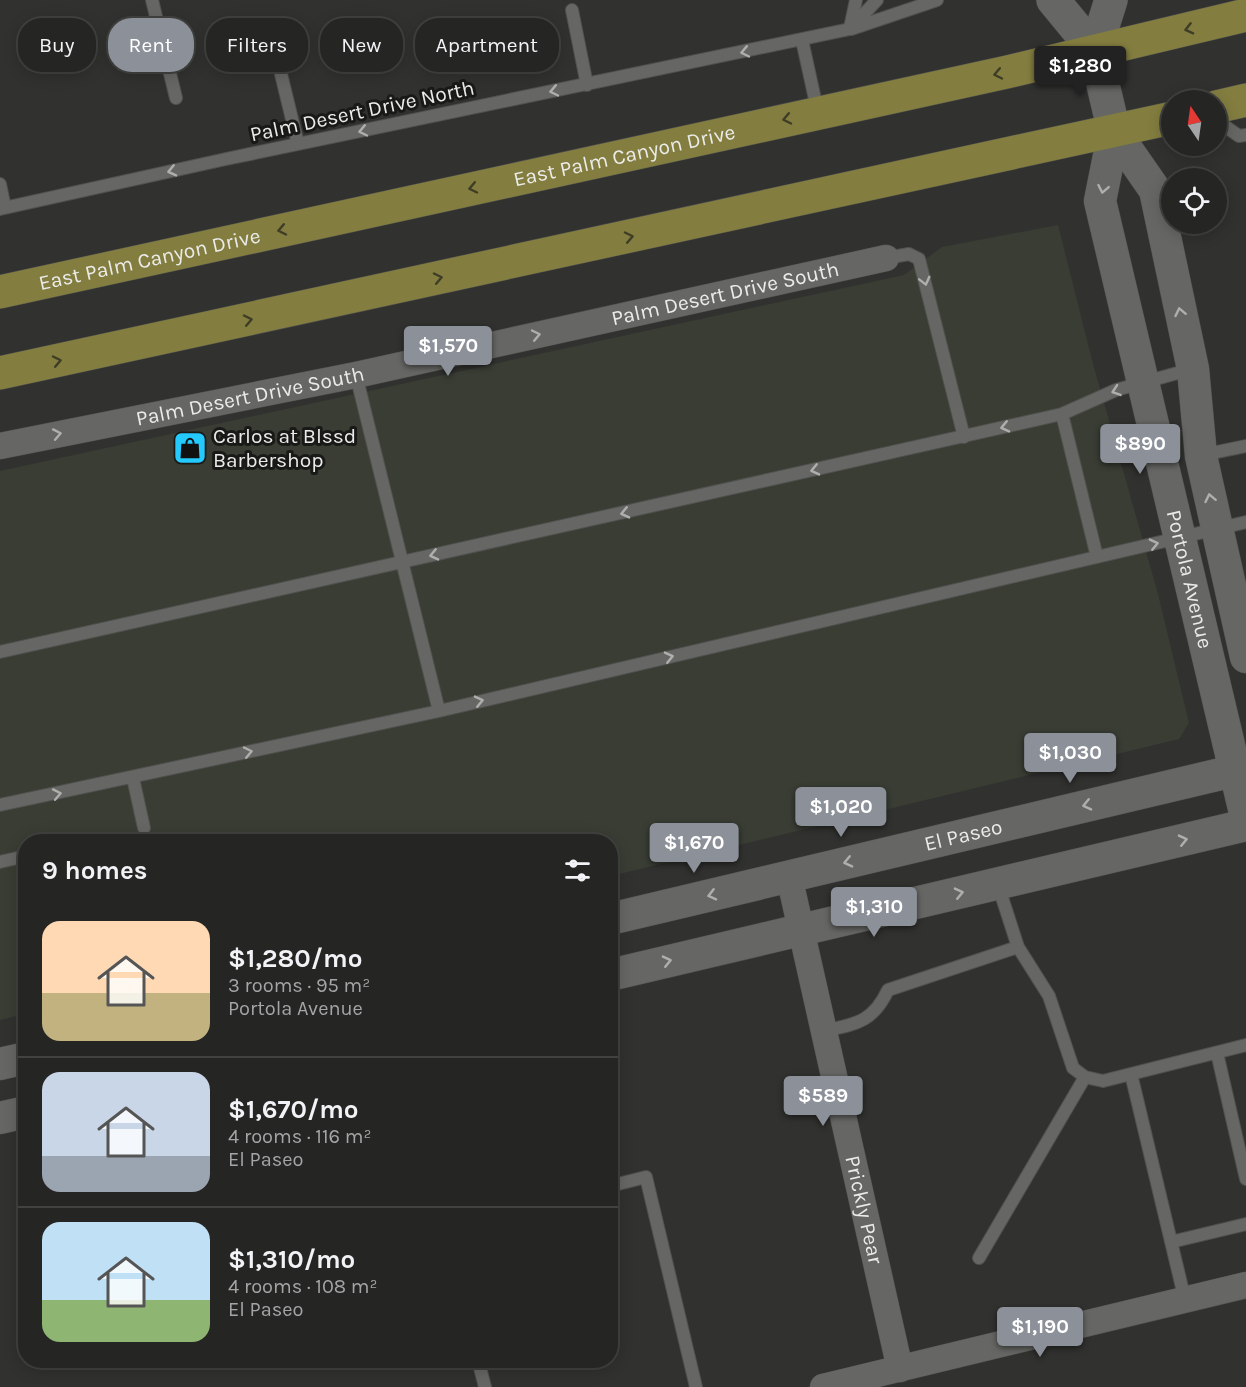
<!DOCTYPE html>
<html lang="en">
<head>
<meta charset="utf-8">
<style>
  body { margin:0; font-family:Karla,sans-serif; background:#313230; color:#f1f3f6; height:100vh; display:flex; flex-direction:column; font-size:22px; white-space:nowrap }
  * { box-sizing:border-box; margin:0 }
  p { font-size:20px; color:#a3a5a6 }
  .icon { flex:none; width:33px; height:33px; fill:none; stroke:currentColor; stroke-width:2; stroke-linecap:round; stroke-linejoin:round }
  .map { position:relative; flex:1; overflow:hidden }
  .sheet { position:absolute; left:18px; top:834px; width:600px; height:534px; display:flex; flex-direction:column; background:#252623; border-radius:24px; box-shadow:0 3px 15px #0003,0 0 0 2px #424341 }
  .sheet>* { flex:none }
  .banner { position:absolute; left:18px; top:18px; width:600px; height:54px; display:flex; gap:12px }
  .needle { width:39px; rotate:347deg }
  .controls { position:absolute; left:1161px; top:90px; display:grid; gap:12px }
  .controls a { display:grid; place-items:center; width:66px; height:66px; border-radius:50%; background:#252623; box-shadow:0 3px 15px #0003,0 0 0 2px #424341; font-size:30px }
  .price { position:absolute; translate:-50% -51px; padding:0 14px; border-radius:6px; background:#8c9099; color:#fff; font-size:20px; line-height:39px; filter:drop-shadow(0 2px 3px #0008) }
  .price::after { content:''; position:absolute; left:50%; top:36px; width:18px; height:14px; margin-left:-9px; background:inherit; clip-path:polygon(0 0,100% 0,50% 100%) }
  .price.on { background:#222; color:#fff }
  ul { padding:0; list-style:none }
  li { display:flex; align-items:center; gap:18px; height:150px; padding:0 24px }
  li+li { border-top:2px solid #424341 }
  li span { display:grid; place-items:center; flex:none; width:168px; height:120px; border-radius:18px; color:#555 }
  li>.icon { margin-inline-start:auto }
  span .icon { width:72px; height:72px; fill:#fffc; stroke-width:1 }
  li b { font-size:26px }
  h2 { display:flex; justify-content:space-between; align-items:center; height:72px; padding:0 24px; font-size:26px }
  .chip { padding:0 21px; border-radius:24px; background:#252623; box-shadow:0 3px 15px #0003,0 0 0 2px #424341; font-size:21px; line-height:54px }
  .chip.on { background:#8c9099; color:#fff }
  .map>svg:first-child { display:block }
</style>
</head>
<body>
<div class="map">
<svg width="1246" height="1387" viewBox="0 0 1246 1387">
  <rect width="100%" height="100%" fill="#31322f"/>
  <path fill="#393d34" d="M1058,225l35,139 65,230 31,129 -10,16 -568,137 -1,-34h-584l-1,172 -25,6v-549l904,-196 38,-28z"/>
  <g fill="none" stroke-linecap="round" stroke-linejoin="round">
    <defs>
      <path id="service" d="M152,0l24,98
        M572,10l15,75
        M850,28l6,-28
        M851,29l86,-29
        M802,40l16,73
        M281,74l17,70
        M1216,120l23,16 7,-1
        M0,184l5,24
        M0,209l226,-50 624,-130 27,-29
        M886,258l23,-4 10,5 45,178
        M356,375l83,336
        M1062,414l35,143
        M1202,455l44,-9
        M0,652l1062,-238 54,-24 76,-21
        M133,778l11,50
        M0,805l439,-94 807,-189
        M0,862l26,-6
        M998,885l20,62 31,49 24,72 12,9 18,4 143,-36
        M824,1031c32,-7 49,-9 64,-41l130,-43
        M1217,1053l29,126
        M1131,1074l54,226
        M610,1186l36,-9 50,210
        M1171,1242l75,-18
        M979,1258l106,-181
        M478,1360l7,27"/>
      <g id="minor">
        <path id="s1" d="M0,446l356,-71 530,-117"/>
        <path id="s2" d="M789,876l111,493"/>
        <path d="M823,1387l423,-102"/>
      </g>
      <g id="tertiary">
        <path id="s3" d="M1114,131l-14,70 146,616"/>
        <path d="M1114,131l41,59 38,179 8,87 45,201"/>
        <path id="s4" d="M610,919l636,-151"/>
        <path d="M610,975l636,-150"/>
        <path d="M0,1064l26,-6"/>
        <path d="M0,1118l26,-6"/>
      </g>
      <path id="secondary" d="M1053,0l42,51 19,80
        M1095,51l16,-51"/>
      <g id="primary">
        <path d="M1216,107l30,-7"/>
        <path id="s5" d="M0,292l1007,-220 239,-57"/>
        <path d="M0,373l1172,-255"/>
      </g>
    </defs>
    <use href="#service" stroke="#50514e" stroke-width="14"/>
    <use href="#minor" stroke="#50514e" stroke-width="27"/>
    <use href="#tertiary" stroke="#50514e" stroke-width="33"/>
    <use href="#secondary" stroke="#50514e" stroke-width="34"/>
    <use href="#primary" stroke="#50514e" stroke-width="34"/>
    <use href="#service" stroke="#666764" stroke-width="12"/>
    <use href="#minor" stroke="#666764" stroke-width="26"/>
    <use href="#tertiary" stroke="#666764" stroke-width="32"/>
    <use href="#secondary" stroke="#666764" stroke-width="33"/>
    <use href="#primary" stroke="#837d3f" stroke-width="33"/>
  </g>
  <defs><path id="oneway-chevron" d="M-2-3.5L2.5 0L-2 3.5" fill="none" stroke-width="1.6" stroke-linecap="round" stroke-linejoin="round" transform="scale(1.5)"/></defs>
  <g stroke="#3e3d26">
    <use href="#oneway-chevron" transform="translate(1189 29) rotate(166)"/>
    <use href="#oneway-chevron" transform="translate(998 74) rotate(168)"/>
    <use href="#oneway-chevron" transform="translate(787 119) rotate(168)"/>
    <use href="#oneway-chevron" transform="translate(473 188) rotate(168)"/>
    <use href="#oneway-chevron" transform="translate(282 230) rotate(168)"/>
    <use href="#oneway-chevron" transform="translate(629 237) rotate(-12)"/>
    <use href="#oneway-chevron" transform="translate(438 278) rotate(-12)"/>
    <use href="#oneway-chevron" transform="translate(248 320) rotate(-12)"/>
    <use href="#oneway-chevron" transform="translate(57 361) rotate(-12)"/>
  </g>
  <g stroke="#afb0ae">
    <use href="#oneway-chevron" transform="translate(745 52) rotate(168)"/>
    <use href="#oneway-chevron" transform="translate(554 91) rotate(168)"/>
    <use href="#oneway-chevron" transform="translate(363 131) rotate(168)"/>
    <use href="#oneway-chevron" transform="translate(172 171) rotate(167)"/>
    <use href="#oneway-chevron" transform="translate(1103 189) rotate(101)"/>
    <use href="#oneway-chevron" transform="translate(925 281) rotate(76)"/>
    <use href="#oneway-chevron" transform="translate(1180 312) rotate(-102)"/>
    <use href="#oneway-chevron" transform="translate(536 335) rotate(-12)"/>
    <use href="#oneway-chevron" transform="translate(1116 391) rotate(161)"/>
    <use href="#oneway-chevron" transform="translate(1005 427) rotate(167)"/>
    <use href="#oneway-chevron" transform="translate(57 434) rotate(-11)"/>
    <use href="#oneway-chevron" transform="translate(815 470) rotate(167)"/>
    <use href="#oneway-chevron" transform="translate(1210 498) rotate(-102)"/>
    <use href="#oneway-chevron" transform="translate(625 513) rotate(167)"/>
    <use href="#oneway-chevron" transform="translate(1154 544) rotate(-13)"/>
    <use href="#oneway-chevron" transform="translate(434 555) rotate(167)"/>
    <use href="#oneway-chevron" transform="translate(669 657) rotate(-13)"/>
    <use href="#oneway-chevron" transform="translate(479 701) rotate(-13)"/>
    <use href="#oneway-chevron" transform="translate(248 752) rotate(-12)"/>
    <use href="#oneway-chevron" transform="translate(57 794) rotate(-11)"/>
    <use href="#oneway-chevron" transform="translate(1087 805) rotate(167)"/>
    <use href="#oneway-chevron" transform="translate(1183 840) rotate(-13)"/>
    <use href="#oneway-chevron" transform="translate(848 862) rotate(167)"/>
    <use href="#oneway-chevron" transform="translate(959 893) rotate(-13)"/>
    <use href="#oneway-chevron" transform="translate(712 895) rotate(166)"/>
    <use href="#oneway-chevron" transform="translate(667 961) rotate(-13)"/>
  </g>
  <defs>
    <symbol id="shop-square" viewBox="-11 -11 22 22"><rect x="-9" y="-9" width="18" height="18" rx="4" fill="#24c9fe" stroke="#191a18"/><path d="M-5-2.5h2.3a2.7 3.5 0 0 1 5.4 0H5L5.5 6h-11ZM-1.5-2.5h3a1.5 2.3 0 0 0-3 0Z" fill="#111"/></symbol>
  </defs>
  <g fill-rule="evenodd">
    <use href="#shop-square" x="171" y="429" width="38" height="38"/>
  </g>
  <g text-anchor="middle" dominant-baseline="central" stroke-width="6" stroke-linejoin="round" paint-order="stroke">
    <g font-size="21" fill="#ebecea" stroke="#191a18">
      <text transform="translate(362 111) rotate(-12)">Palm Desert Drive North</text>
      <text stroke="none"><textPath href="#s5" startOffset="639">East Palm Canyon Drive</textPath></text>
      <text stroke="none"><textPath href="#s5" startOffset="153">East Palm Canyon Drive</textPath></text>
      <text stroke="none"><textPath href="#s1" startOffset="741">Palm Desert Drive South</textPath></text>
      <text stroke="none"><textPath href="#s1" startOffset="255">Palm Desert Drive South</textPath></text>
      <text stroke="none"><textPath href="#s3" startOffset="460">Portola Avenue</textPath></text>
      <text stroke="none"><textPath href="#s4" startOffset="363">El Paseo</textPath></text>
      <text stroke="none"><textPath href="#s2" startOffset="342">Prickly Pear</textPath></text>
    </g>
    <g font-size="21" fill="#ebecea" stroke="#191a18" text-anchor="start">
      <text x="213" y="436">Carlos at Blssd<tspan x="213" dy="24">Barbershop</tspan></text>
    </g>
  </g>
</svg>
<div class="controls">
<a><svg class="needle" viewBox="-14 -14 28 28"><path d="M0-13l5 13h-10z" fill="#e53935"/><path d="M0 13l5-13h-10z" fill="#a3a5a6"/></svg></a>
<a><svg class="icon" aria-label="locate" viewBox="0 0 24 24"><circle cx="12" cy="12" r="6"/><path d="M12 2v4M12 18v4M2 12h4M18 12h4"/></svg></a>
</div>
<b class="price on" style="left:1080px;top:97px">$1,280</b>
<b class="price" style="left:448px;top:377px">$1,570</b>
<b class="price" style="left:1140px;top:475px">$890</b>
<b class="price" style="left:1070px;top:784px">$1,030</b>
<b class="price" style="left:841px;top:838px">$1,020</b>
<b class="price" style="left:694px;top:874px">$1,670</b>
<b class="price" style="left:874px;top:938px">$1,310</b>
<b class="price" style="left:823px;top:1127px">$589</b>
<b class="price" style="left:1040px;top:1358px">$1,190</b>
<div class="banner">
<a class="chip">Buy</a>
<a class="chip on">Rent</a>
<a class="chip">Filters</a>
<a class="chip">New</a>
<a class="chip">Apartment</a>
</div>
<section class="sheet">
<h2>9 homes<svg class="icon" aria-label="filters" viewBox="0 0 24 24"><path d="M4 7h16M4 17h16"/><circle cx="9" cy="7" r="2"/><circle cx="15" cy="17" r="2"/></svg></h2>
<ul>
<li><span style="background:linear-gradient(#ffd9b3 60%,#c2b280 0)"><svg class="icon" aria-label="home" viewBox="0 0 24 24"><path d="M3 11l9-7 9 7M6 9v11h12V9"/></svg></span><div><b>$1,280/mo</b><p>3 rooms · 95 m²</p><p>Portola Avenue</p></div></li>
<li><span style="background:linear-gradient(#c9d6e8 70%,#9aa5b1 0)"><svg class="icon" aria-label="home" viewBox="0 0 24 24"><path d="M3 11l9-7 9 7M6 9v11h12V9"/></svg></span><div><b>$1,670/mo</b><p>4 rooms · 116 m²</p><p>El Paseo</p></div></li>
<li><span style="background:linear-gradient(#bfe0f5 65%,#8fb573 0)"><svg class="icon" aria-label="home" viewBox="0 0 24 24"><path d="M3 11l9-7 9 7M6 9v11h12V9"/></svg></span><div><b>$1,310/mo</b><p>4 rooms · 108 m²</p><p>El Paseo</p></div></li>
</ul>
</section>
</div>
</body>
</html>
